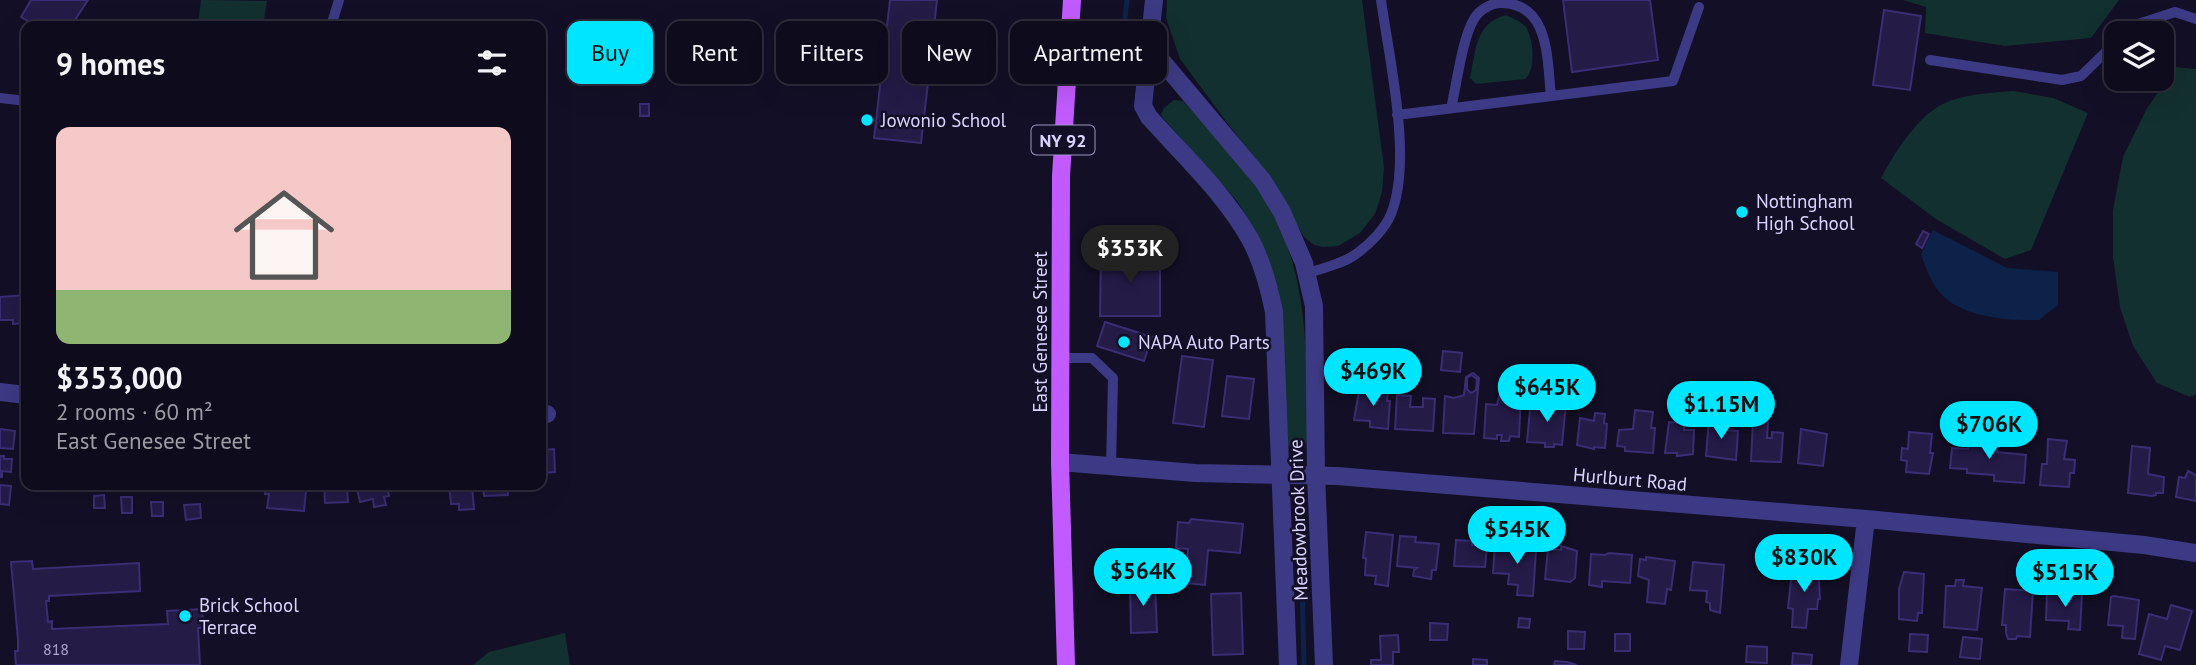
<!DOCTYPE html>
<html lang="en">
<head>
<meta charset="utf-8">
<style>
  body { margin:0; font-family:"PT Sans",sans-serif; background:#1c1929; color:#f1f3f6; height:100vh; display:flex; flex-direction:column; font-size:26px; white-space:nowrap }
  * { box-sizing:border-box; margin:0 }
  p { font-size:23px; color:#9b9ba3 }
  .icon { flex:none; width:38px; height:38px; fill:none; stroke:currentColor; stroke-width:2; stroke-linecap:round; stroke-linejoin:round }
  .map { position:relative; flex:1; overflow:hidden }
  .sheet { position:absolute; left:21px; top:21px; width:525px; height:469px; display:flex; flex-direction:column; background:#0e0b1c; border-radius:14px; box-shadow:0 7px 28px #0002,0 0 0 2px #2e2b3b }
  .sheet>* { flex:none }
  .banner { position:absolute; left:567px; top:21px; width:665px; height:63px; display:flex; gap:14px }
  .buttons { position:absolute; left:2104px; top:21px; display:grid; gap:14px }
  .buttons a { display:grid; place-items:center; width:70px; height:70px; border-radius:14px; background:#0e0b1c; box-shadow:0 7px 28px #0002,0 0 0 2px #2e2b3b; font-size:35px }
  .price { position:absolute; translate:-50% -60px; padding:0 16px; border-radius:24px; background:#00e5ff; color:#111; font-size:23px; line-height:46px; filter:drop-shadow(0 2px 4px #0008) }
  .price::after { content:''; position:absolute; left:50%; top:42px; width:21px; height:16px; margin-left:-10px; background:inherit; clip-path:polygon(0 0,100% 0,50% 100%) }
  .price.current { background:#222; color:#fff }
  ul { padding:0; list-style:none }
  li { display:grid; align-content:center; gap:14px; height:371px; padding:0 35px }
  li+li { border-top:2px solid #2e2b3b }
  li span { display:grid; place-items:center; height:217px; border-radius:14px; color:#555 }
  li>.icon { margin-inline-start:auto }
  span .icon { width:126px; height:126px; fill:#fffc; stroke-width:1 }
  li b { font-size:30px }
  h2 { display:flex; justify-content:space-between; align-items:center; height:84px; padding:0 35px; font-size:30px }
  .tag { padding:0 24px; border-radius:14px; background:#0e0b1c; box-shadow:0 7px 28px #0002,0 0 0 2px #2e2b3b; font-size:24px; line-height:63px }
  .tag.current { background:#00e5ff; color:#111 }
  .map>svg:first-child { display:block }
</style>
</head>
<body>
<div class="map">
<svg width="2196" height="665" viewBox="0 0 2196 665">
  <rect width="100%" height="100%" fill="#130f26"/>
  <path fill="#12302f" d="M201,0l66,1 -4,25 -65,-2z
    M1167,0h195l22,168 -2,24 -7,22 -15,19 -22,13 -15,1 -9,-2 -10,-8 -30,-51 -94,-127 -14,-41z
    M1903,0h216l-28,38 -86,8 -80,-13 1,-26z
    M1506,15c6,3 14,6 19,11 9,11 11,45 0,53l-49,5 -6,-6c6,-27 5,-55 36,-63z
    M2175,67l21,2v325l-6,3 -33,-14 -24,-37 -13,-39 -7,-50v-47l10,-53 23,-47z
    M2014,91l39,7 35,15 -57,137 -26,9 -69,-40 -55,-41c12,-23 35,-59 58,-72 22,-12 50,-13 75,-15z
    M1174,100l9,1c32,35 68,70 90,112 37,71 33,148 35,225l-4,10 -11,1 -6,-5 -23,-195 -26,-47 -75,-84 -2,-4 3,-6z
    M565,633l5,32h-97l16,-13z"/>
  <path fill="#0c2248" d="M1933,230l74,38 51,4v33l-19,15c-29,1 -72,-2 -95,-23 -12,-11 -18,-28 -23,-43z"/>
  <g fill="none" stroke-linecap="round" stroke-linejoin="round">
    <path stroke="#0c2248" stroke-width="5" d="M1125,64l-3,-21 5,-43
      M1301,532l3,133"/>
  </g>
  <path fill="#241b47" stroke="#3b2d73" stroke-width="2" fill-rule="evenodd" d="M31,0h57l-17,26h-35l-15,-9z
    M890,0h47l-3,27h6l-2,16 23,2v4l8,5 -2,10 -8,3 -1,6 -23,-3 -1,14 -6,-1 -7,60 -47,-5z
    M1563,0h87l8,60 -86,12z
    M1884,10l37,6 -11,74 -37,-5z
    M789,43l20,2v7l-21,-2z
    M640,104h9v12h-9z
    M1127,230h14v8h-15z
    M1923,231l6,3 -7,14 -6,-4z
    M1101,253l59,1v62h-60z
    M25,295l1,28 -13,1v-4h-13v-23z
    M1105,322l47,15 -8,24 -47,-15z
    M1443,351l19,2 -2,19 -19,-2z
    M1182,356l31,4 -9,67 -31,-4z
    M1473,373l6,5 -5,56 -31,-1 2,-37 9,2 10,-3 2,-18zM1471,375l6,4 -1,11 -5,3 -4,-4v-11z
    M1227,376l27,3 -5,40 -27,-3z
    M1357,386l5,1v3l12,1 -1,7 2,1 3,1 1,-11 9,1 -1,11h3l-2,28 -18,-2v-6l-16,-1 5,-29h-3z
    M1500,393l21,2 -2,42 -9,-1 -1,5h-8l1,-6h-5v4l-13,-1 2,-34 11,1z
    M1397,395l14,1 -1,11h13v-9l12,1 -2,32 -38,-2z
    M1541,401l25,2 -4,42 -8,-1v3h-9v-4l-18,-1 3,-33h10z
    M1635,410l18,2 -2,16h4l-2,25 -28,-2v-4l-8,-1 2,-16 14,-1z
    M1595,413l10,1 -1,9 3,1 -2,24 -11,-1v2l-17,-4 3,-27 14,3z
    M1709,418l16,1 -1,11 14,1 -2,29 -30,-4z
    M1753,421l15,1 -1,16h5v-6l11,1 -2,29 -30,-1z
    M1669,422l15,1v7h10l-1,24 -16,2v-3h-12z
    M0,429l15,2 -2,18 -13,-1z
    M1801,429l26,5 -4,32 -25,-3z
    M1909,432l23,2 -2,19h3l-4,21 -23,-2 1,-11 -6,-1 1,-12 6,1z
    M1969,435l18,2v7l11,1 -1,7 29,3 -2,28 -30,-2v-6l-27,-2v-4l-17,-1 2,-20 16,1z
    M2048,439l19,2 -3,18 11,1 -1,13h-4l-1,14 -29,-2 2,-21h5z
    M2132,446l18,2 -2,26 16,3 -1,16h-7v2l-4,1 -24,-3z
    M554,449l1,23 -14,1v-23z
    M0,456h4v3h8l-1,13 -9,-1v6h-2z
    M2188,471l8,4v26l-20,-4 3,-20 6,1z
    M0,485l11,1 -2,19 -9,-1z
    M266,485h18l-1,4 23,2 -2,20 -37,-3 2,-14h-4z
    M324,485h23l1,17 -23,1z
    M356,485h31l2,11 -5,1 2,8 -12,2 -1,-8 -13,3z
    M449,485h23l2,24 -15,1v-6h-8z
    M483,485h24l1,10 -24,1z
    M104,495l1,13h-11v-12z
    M121,497h11v16h-10z
    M151,502h12v14h-11z
    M200,504l1,14 -15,2 -2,-15z
    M1191,519l52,5 -3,29 -32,-3 -3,35 -20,-2 3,-34 -12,-1 2,-26 11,1z
    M1366,532l27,3 -5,51 -13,-2 1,-8 -11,-1 1,-17h-3z
    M1400,536l16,1 -1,5 24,2 -3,26h-4l-1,9 -18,-3 1,-6 3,-2 -20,-2z
    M1456,540l16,1v4l15,1 -2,21 -31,-1z
    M1517,543l8,1 -1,5 12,1 -3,46 -16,-1 1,-10 -10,-1 1,-10 -16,-1 2,-29 22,2z
    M1561,546l16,5 -2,27 -5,4 -25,-3 3,-30 13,1z
    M1609,553l23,2 -2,28 -28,-2v6l-13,-2 2,-31 14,1z
    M1646,557l29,4 -4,29 -4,-1 -2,15 -18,-2 2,-22 -11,-4 2,-17 6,1z
    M32,561l1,8 106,-6 1,28 -91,5v5h-3l2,21 4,-1v8l116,-5 -1,-13 35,-2 1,19h-5l2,37h-184l-1,-14h3v-11l-7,-78z
    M1693,562l31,3 -4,48 -10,-3v-7l-4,-1 1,-11 -17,-1z
    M1807,565l11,1 2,33h-2l-1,10h-9l-2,19 -14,-1 1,-18 -5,-1 4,-38 14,1z
    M1904,572l20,2 -2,39h-4l-1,8 -18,-2v-30z
    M1956,580h8l-1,6 19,2 -5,42 -33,-3 2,-41h9z
    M1155,582l2,50 -26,1 -1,-50z
    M2005,589l28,2 -3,46 -13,-1 -1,3h-8l-2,-6v-8h-4z
    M2047,592l35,2 -2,36 -12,-1 1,-8 -23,-1z
    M1241,593l2,61 -30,1 -2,-61z
    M2114,596l25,4 -4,39 -13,-1 1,-12 -15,-1 3,-28z
    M2171,605l21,6 -12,39 -15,-4 -4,14 -22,-6 10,-40 18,5z
    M1519,618l11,1 -1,9 -11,-1z
    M1430,623l18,1 -1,16h-17z
    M1568,631l17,1 -1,17h-16z
    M1615,634h15v17h-15z
    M1910,634l18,1 -1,17 -18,-1z
    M1398,635l1,17h-6v13h-22v-5h10l-1,-24z
    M1963,637l19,2 -2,20 -20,-2z
    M1747,646l20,1v16l-21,-1z
    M1793,653l19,2 -1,10h-19z
    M1473,659l14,1v5h-14z
    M1555,661l12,1 10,3h-23z"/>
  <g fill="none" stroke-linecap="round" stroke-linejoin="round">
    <path stroke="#3d3a85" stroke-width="10" d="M331,26l8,-26
      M2125,33l7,-7 43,-14 21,7
      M1930,60l132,20 19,-4 35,-34
      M0,98l26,3
      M1451,108c6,-25 11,-69 23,-89 5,-9 17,-16 27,-16 49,0 46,57 50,93
      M1397,115l276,-34 26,-74
      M1306,274c16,-6 37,-10 50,-20 13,-9 29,-25 35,-40 22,-54 -2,-156 -10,-214
      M1061,358h31l21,20 -2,88"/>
    <path stroke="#3d3a85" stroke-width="18" d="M0,392l26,3
      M541,414h6
      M1060,462l135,11 142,3 529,43 278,26 52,8
      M1849,665l17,-146"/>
    <path stroke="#3d3a85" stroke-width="18" d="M1154,0l-11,106 6,11c35,39 75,76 101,122 12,22 19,48 24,73l14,353
      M1150,47l113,134 19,31 22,51 10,43 2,169 8,190"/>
    <path stroke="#c25bff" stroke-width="18" d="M1066,665l-6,-203 1,-286 11,-176"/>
  </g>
  <g fill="#00e5ff" stroke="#130f26" stroke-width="2.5">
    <circle cx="867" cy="120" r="7"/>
    <circle cx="1742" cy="212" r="7"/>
    <circle cx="1124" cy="342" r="7"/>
    <circle cx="185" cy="616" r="7"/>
  </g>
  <g text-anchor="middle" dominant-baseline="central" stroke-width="5" stroke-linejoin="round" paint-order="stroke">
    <g font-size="16" fill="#aca6d1">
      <text x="56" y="649">818</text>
    </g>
    <rect fill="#130f26" stroke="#9e99be" stroke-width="2" x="1031.5" y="125.5" width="63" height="29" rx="5"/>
    <g font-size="18" font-weight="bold" fill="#d9d4ff">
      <text x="1063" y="140">NY 92</text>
    </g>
    <g font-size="19" fill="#d9d4ff" stroke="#130f26" text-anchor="start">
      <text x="881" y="120">Jowonio School</text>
      <text x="1756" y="201">Nottingham<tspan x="1756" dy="22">High School</tspan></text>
      <text x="1138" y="342">NAPA Auto Parts</text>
      <text x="199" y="605">Brick School<tspan x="199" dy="22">Terrace</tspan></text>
    </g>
    <g font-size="19" fill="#d9d4ff" stroke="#130f26">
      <text transform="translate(1040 332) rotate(-90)">East Genesee Street</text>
      <text transform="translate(1630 479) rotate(5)">Hurlburt Road</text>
      <text transform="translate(1298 520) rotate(-92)">Meadowbrook Drive</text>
    </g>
  </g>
</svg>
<div class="buttons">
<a><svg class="icon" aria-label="layers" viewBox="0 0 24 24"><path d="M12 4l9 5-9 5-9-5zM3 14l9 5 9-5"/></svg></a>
</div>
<b class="price current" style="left:1130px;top:285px">$353K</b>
<b class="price" style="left:1373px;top:408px">$469K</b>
<b class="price" style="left:1547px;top:424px">$645K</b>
<b class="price" style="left:1721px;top:441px">$1.15M</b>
<b class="price" style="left:1989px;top:461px">$706K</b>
<b class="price" style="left:1517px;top:566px">$545K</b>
<b class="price" style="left:1804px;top:594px">$830K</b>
<b class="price" style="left:1143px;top:608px">$564K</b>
<b class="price" style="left:2065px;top:609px">$515K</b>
<div class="banner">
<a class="tag current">Buy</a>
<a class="tag">Rent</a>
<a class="tag">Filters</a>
<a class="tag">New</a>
<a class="tag">Apartment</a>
</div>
<section class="sheet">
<h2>9 homes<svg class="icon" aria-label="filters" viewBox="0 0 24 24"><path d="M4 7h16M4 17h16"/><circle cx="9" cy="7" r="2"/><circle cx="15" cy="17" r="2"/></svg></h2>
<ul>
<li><span style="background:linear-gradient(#f6c9c9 75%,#8fb573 0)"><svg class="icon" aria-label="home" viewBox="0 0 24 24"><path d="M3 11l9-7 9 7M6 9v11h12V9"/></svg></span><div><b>$353,000</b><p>2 rooms · 60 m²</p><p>East Genesee Street</p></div></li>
</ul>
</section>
</div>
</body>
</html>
